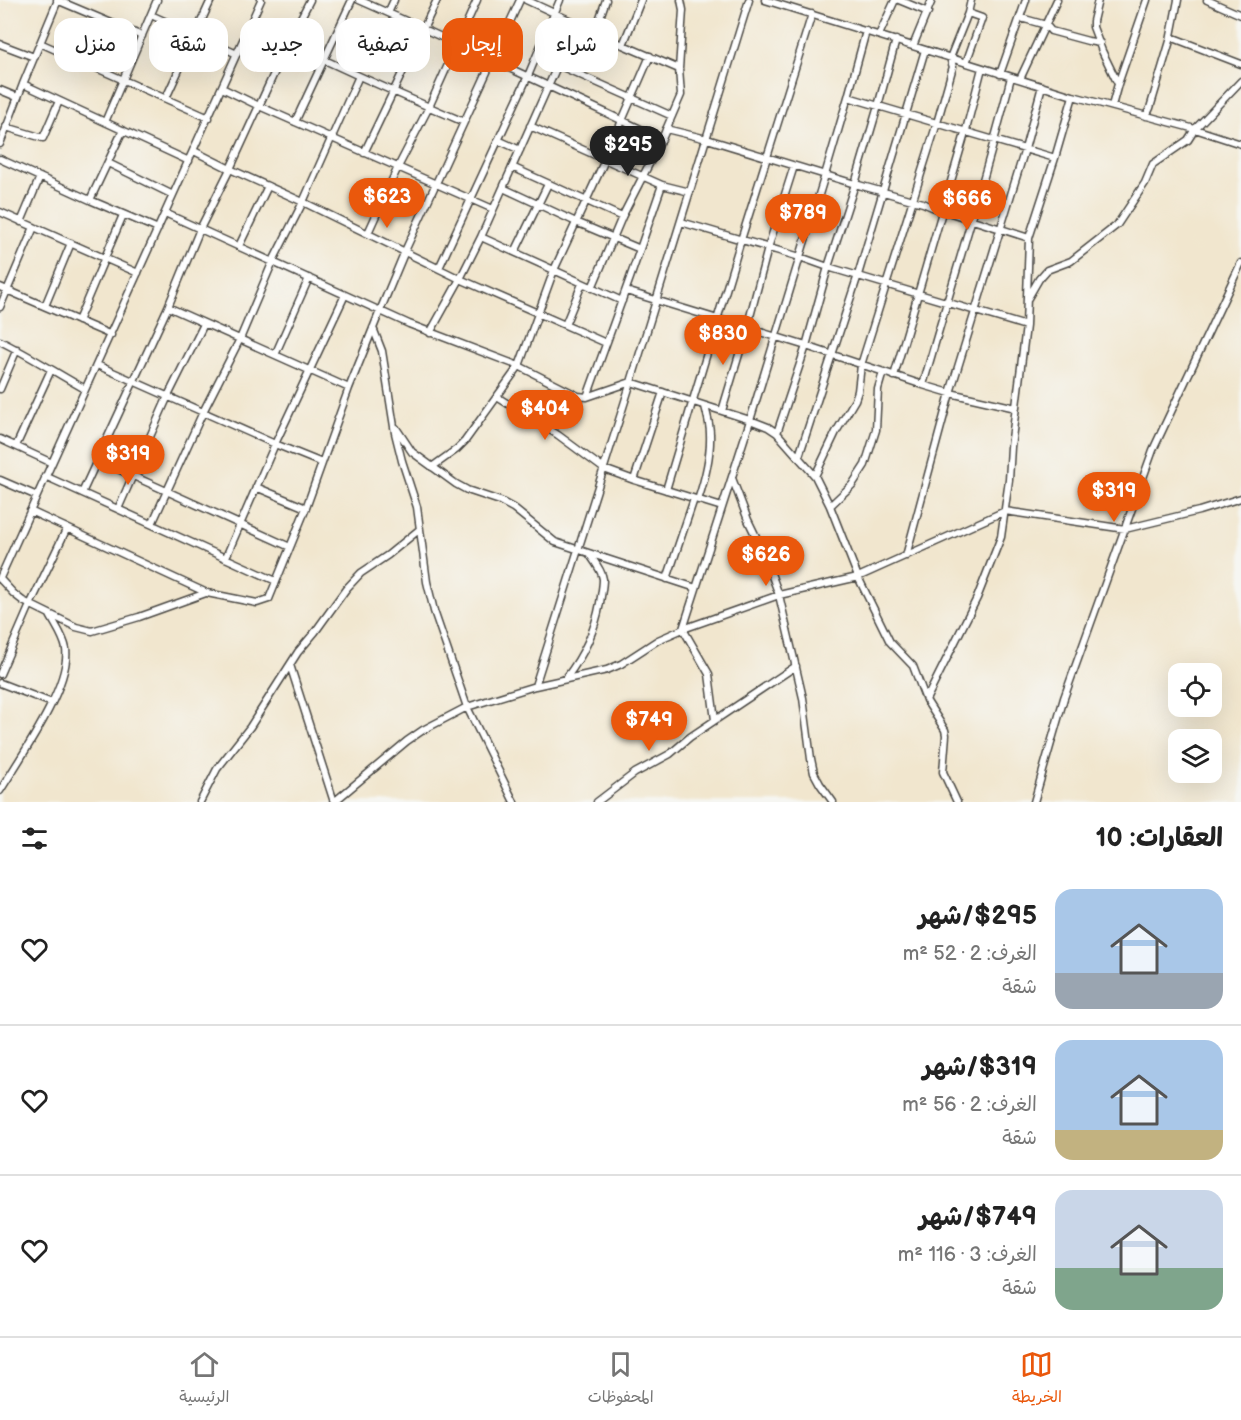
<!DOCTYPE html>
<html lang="ar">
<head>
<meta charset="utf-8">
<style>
  body { margin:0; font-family:"Balsamiq Sans","Playpen Sans Arabic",sans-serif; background:#f6f6f6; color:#222; direction:rtl; height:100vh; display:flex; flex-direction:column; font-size:22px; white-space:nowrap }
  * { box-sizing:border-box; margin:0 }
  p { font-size:20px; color:#767676 }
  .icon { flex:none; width:33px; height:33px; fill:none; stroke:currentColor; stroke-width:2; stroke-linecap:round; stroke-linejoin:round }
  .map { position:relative; height:802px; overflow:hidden; direction:ltr }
  .details { display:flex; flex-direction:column; background:#fff; flex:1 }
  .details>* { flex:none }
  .banner { position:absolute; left:18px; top:18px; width:600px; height:54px; direction:rtl; display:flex; gap:12px }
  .fabs { position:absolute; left:1168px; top:663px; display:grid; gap:12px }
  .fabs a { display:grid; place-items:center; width:54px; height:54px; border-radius:12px; background:#fff; box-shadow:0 6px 24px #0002; font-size:30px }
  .price { position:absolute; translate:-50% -51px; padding:0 14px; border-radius:21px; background:#ea580c; color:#fff; font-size:20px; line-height:39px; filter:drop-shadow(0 2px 3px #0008) }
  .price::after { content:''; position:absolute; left:50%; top:36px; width:18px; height:14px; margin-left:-9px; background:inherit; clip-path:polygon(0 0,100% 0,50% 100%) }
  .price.on { background:#222; color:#fff }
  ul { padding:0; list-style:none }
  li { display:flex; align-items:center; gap:18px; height:150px; padding:0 18px }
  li+li { border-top:2px solid #e0e0e0 }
  li span { display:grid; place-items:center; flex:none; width:168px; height:120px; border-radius:18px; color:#555 }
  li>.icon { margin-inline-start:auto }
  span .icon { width:72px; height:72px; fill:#fffc; stroke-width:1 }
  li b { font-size:26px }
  h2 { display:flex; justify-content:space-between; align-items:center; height:72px; padding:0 18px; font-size:26px }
  .tag { padding:0 21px; border-radius:18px; background:#fff; box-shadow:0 6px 24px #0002; font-size:21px; line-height:54px }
  .tag.on { background:#ea580c; color:#fff }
  .tabs { display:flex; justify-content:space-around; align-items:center; height:84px; border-top:2px solid #e0e0e0; background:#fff; font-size:16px; color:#767676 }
  .tabs a { display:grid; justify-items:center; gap:3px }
  .tabs .on { color:#ea580c }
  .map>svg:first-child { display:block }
</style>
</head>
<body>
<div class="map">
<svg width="1241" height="802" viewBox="0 0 1241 802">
  <rect width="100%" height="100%" fill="#f6f6f2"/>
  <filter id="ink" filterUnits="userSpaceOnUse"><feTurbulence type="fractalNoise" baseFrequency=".0167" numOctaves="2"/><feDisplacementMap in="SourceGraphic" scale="12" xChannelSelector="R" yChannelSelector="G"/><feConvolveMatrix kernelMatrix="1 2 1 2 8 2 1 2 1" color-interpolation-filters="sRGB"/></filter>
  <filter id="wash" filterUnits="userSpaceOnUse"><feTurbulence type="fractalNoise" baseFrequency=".008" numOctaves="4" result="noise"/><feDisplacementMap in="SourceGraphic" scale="24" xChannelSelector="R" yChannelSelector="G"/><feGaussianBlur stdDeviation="1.35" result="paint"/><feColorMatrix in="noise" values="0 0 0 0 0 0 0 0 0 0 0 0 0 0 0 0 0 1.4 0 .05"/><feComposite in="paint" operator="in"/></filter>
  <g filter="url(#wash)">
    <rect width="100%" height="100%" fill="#f1e6ce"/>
  </g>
  <g filter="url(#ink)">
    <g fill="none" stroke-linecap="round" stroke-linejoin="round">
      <defs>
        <path id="minor" d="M57,0l85,36
          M359,0c102,45 202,92 303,139
          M526,0l97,45 56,24
          M765,0l308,96 122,33 46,15
          M899,0l29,12
          M1098,0l-5,21v6l9,24 16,33
          M1207,0l34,15
          M388,13l6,-13
          M151,15l86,39
          M1021,18l25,7 5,6 37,10 12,2
          M251,23c69,37 141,68 213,99
          M595,32l11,-32
          M879,35l16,-35
          M1171,37l70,27
          M40,43l169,75
          M0,44l34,13
          M623,45l18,-45
          M913,46l19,-46
          M966,63l16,-45 -14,-5 3,-13
          M558,65l114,51
          M1000,74l26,-74
          M1020,79l37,-79
          M23,84l166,77
          M222,88l37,18 234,103
          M0,90l17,7
          M848,97c69,21 138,40 207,61
          M166,98l45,-98
          M1112,106l6,-22 29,-84
          M1146,116l4,-8 20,-67 8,-41
          M105,122l52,-122
          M295,122l57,-122
          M530,126l132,59 28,7
          M6,127l37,11 16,-37
          M666,129l41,10 148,45 68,19 9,4 97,31
          M498,140l22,10
          M0,144l23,-60 35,-84
          M194,151l36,18 73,33 157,77 146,64
          M364,153l73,-153
          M0,159l90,41 68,29
          M108,163l65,32
          M512,167l110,50
          M503,188l73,34 64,27
          M90,200l33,-70
          M0,212l138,61
          M165,213l244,111 110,42 59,30 9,1 44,-15 119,38 18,7 9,6 38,43 15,30 28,71 32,65 23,24 13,34 19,30 1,5 -3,37 14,30
          M21,222l19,-45
          M681,222l119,35 28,10 198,59
          M368,233l30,-66 31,-60 48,-107
          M481,237l141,64
          M239,246l29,-60
          M515,252l33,-68
          M439,268l89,-192 32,-76
          M0,287l111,48
          M592,288l30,-71 40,-78 19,-44 -2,-26 4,-59 -2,-10
          M626,291l180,55 117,39 27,8 66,15
          M1028,298l11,-19 8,-9 24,-9 46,-36 28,-42 8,-19 35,-24 7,-11 46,-48
          M45,306l26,-63
          M0,307l34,-80
          M168,307l181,81
          M78,321l45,-106
          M565,325l17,-41
          M373,328l9,23 13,82 7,28 15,46 10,75 7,29 33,96 47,95
          M430,333l30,-54 21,-42 95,-213
          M0,341c29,14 56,32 85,48
          M275,355l34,-77
          M97,365l178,79 47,19
          M894,376l72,-246 16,-62
          M923,385c29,-103 62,-204 88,-308
          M0,389l17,-40
          M497,397l61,38 46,34 30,11 88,27
          M587,397l43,-119 32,-93
          M722,411l25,-83 21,-80 26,-82
          M396,428l16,24 44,32 11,6 33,11 13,7 42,34 141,46
          M777,433l29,-87 22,-79 27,-83 23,-78 18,-66
          M0,439l52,24
          M16,446l35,-76
          M799,456l59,-181 67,-225
          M98,460l192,87
          M432,467l25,-18 8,-8 54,-75 35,-96 51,-110 45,-104
          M45,476l231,105
          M815,476l21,-44 19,-32 3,-9 3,-26 76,-242 15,-53 1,-3 -3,-9 18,-45
          M732,478l16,42 14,29 17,46 24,103 8,61 3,14 6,11 13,18
          M0,480l37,16
          M634,480l29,-88
          M256,487l50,21
          M666,490l75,-250 71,-226
          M82,493l86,-186 32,-78 30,-60 58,-126 22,-43
          M698,500c7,-21 13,-44 12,-66 0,-10 -3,-19 -5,-28
          M830,506l22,-21 13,-20 11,-35 2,-41 5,-17
          M118,509l50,-113 36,-72
          M30,511l177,82 50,10 12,-4 37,-91 43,-120 31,-77 25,-60 115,-251
          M152,524l51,-112 37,-73 33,-78 30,-59 56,-126
          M906,556l44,-163 75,-244 17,-63
          M226,557l49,-113 70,-149
          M0,578l261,-578
          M0,579l14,15 9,7 53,26 16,4 47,-14 67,-24
          M667,579l27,-80
          M290,665l44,137
          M0,674l30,-69 37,-77
          M566,678c17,-22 29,-47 34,-75 1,-8 3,-16 3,-24 -1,-8 -8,-17 -13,-24
          M0,683l52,20
          M535,686l96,-304 118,-382
          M926,700l51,-102 24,-61 8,-57 2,-33 15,-121 3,-88 26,-80 18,-62
          M715,720l-6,-46 -26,-45 65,-202 77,-252 23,-78 18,-66
          M0,791c20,-33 71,-105 66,-142 -2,-12 -11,-24 -16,-34
          M200,802l17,-33 33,-42 48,-75 17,-20 31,-43 15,-16 27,-18 32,-26
          M334,802l73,-61 16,-11 44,-23 68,-21 72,-16 14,-6 37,-24 25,-11 96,-34 79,-18 147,-66 120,18 74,-18 42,-13
          M597,802l38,-29 35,-19 20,-17 106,-71
          M1034,802l30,-104 89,-248 88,-187"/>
      </defs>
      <use href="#minor" stroke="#494743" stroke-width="9"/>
      <use href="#minor" stroke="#fff" stroke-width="6"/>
    </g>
  </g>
</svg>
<div class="fabs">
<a><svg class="icon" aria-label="locate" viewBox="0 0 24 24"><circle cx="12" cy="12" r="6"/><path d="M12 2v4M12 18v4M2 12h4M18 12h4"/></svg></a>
<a><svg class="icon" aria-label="layers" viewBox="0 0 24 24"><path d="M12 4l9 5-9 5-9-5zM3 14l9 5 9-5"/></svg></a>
</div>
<b class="price on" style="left:628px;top:177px">$295</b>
<b class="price" style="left:387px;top:229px">$623</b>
<b class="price" style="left:967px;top:231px">$666</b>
<b class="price" style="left:803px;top:245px">$789</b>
<b class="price" style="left:723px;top:366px">$830</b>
<b class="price" style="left:545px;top:441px">$404</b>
<b class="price" style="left:128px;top:486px">$319</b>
<b class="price" style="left:1114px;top:523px">$319</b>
<b class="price" style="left:766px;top:587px">$626</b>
<b class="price" style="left:649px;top:752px">$749</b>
<div class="banner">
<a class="tag">شراء</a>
<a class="tag on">إيجار</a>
<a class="tag">تصفية</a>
<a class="tag">جديد</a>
<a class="tag">شقة</a>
<a class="tag">منزل</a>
</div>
</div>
<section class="details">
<h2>العقارات: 10<svg class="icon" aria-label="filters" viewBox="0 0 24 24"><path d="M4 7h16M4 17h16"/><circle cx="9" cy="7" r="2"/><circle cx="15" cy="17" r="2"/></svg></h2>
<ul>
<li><span style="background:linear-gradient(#a9c7e8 70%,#9aa5b1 0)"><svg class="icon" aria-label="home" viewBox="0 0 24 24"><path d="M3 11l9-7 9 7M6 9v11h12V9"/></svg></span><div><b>$295/شهر</b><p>الغرف: 2 · 52 m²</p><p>شقة</p></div><svg class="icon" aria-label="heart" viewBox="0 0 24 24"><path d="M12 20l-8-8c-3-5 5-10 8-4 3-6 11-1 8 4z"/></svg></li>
<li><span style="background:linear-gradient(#a9c7e8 75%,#c2b280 0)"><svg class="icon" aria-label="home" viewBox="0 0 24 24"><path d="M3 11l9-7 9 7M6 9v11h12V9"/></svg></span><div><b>$319/شهر</b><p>الغرف: 2 · 56 m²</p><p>شقة</p></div><svg class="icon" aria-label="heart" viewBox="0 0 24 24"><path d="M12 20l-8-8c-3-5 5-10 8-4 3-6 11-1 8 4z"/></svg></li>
<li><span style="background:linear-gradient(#c9d6e8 65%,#7fa58c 0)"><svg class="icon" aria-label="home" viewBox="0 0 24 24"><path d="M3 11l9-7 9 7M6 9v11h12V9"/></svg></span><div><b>$749/شهر</b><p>الغرف: 3 · 116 m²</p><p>شقة</p></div><svg class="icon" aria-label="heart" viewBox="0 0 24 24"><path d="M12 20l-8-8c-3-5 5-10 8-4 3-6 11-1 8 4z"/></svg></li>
</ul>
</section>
<nav class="tabs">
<a class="on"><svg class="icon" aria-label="map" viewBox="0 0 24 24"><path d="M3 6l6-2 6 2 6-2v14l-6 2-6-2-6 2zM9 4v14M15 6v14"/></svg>الخريطة</a>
<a><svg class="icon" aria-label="saved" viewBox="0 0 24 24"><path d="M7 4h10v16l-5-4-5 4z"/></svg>المحفوظات</a>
<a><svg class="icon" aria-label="home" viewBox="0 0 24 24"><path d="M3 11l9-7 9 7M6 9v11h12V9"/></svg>الرئيسية</a>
</nav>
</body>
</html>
